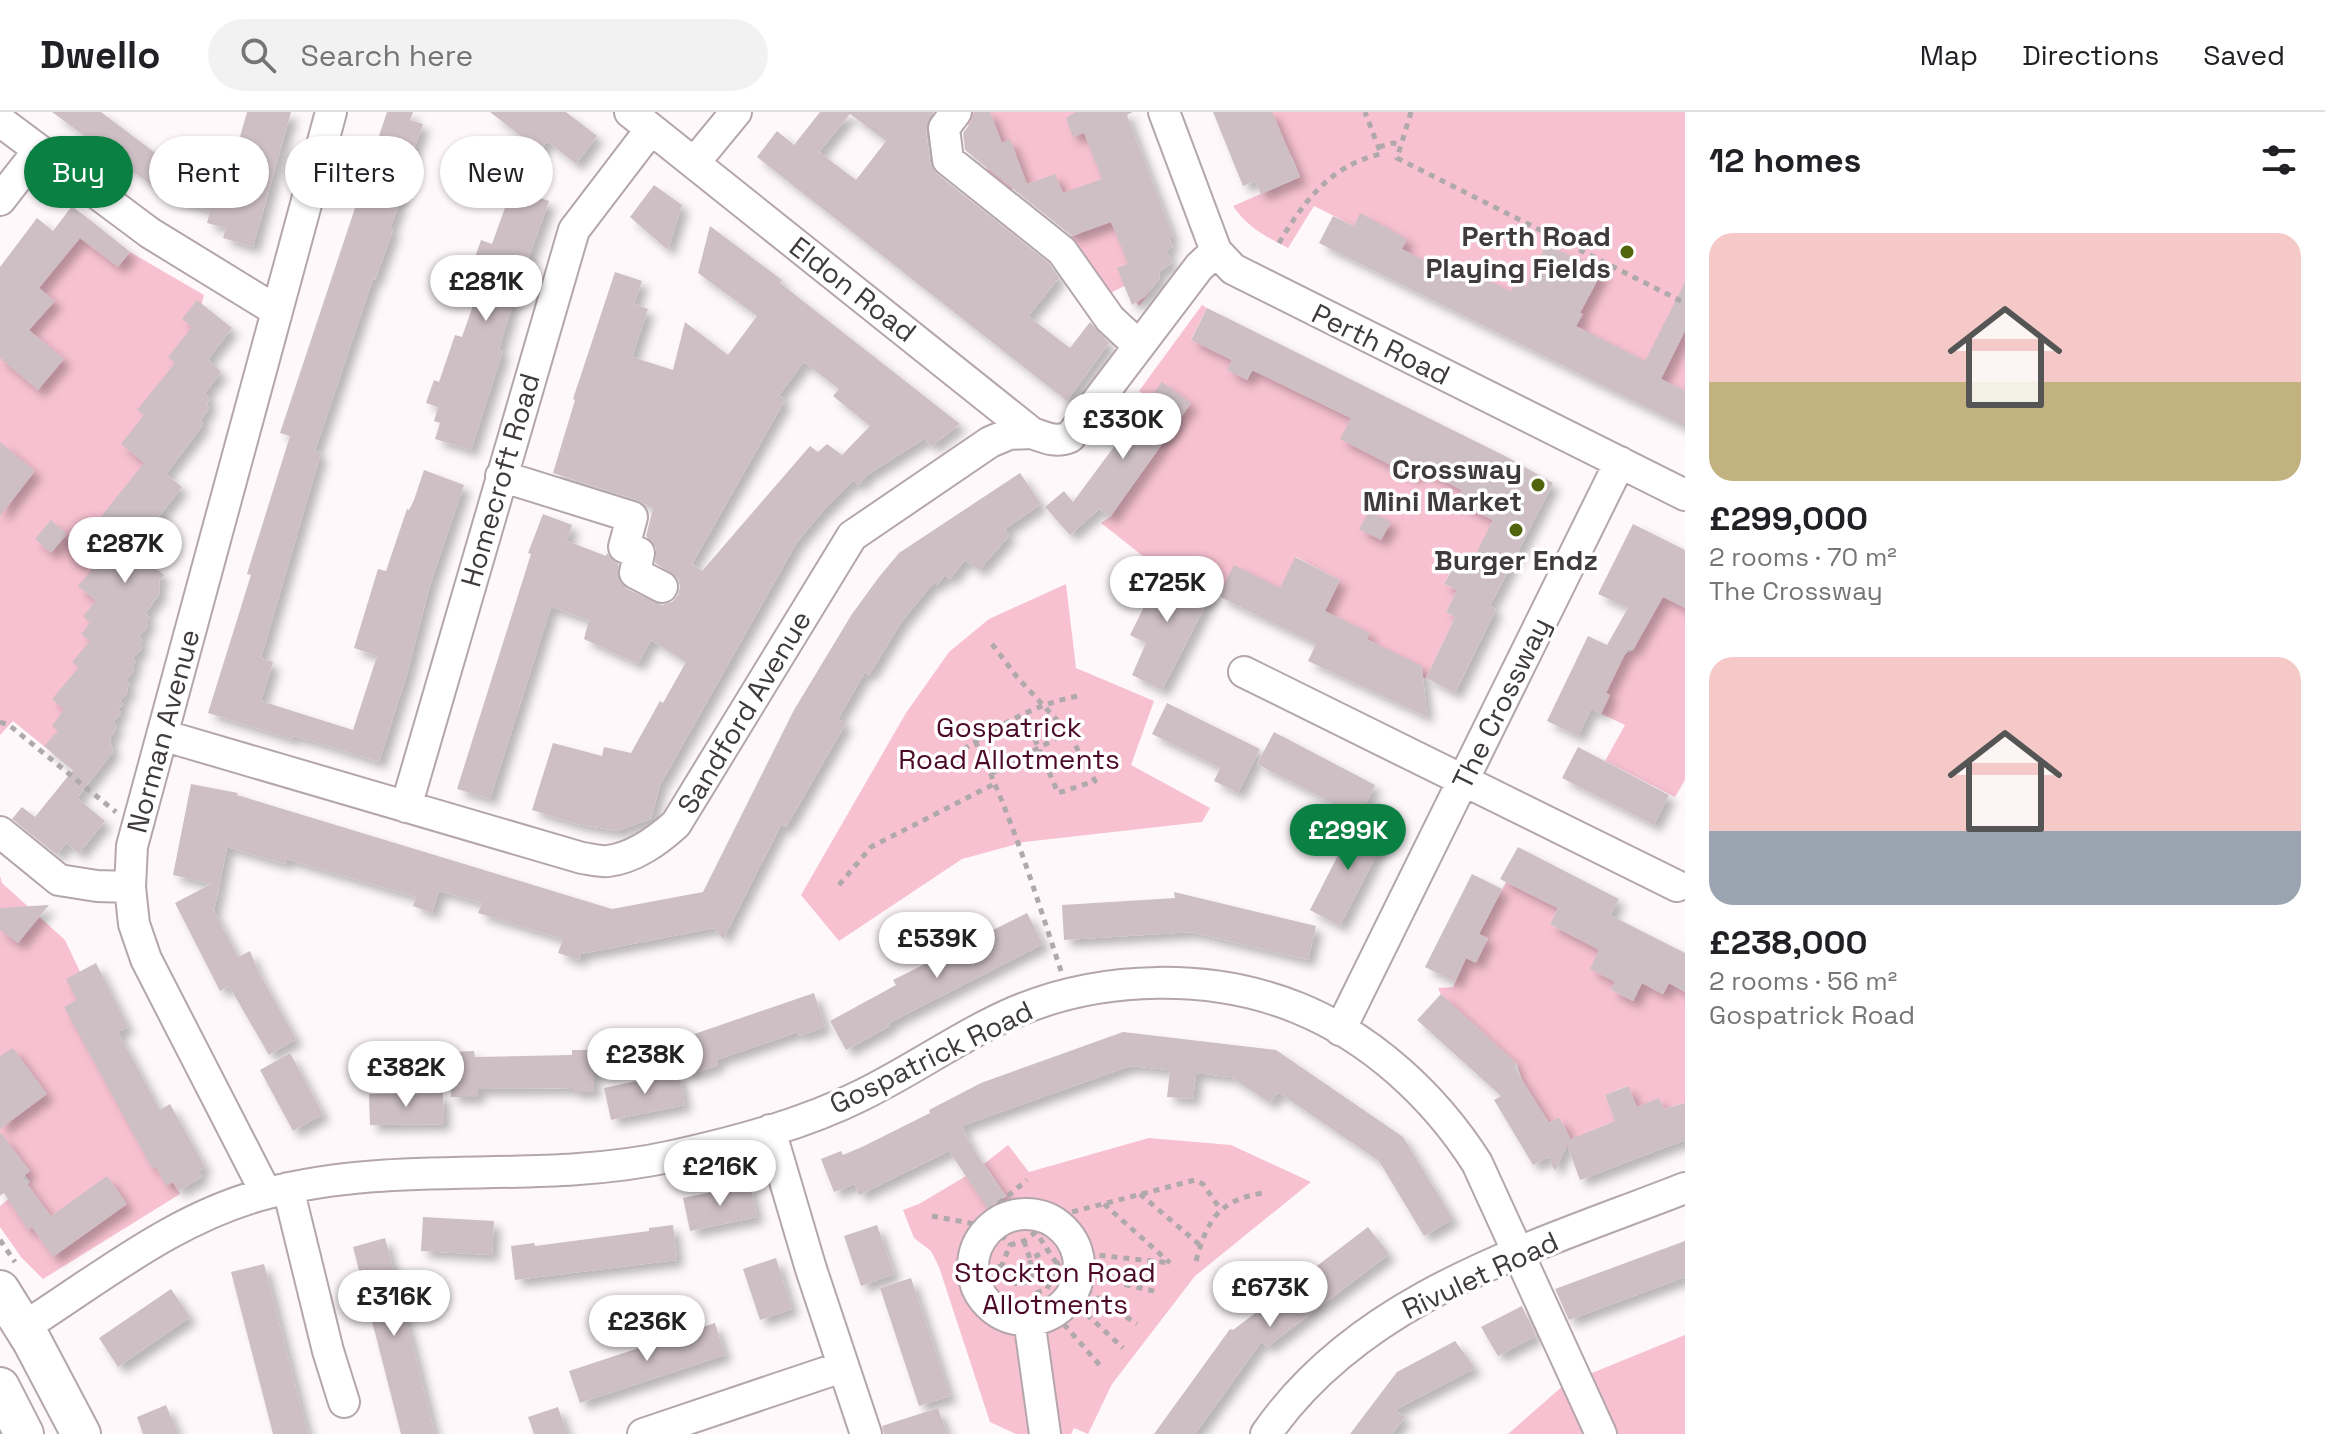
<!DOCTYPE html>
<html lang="en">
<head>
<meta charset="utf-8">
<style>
  body { margin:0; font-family:"Space Grotesk",sans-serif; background:#f2f2f2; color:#202124; height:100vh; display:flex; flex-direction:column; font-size:30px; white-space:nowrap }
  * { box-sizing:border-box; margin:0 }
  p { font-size:26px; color:#757577 }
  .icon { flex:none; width:44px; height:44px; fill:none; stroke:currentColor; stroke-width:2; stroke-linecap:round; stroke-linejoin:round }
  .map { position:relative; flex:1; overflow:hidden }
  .details { display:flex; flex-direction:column; background:#fff; width:640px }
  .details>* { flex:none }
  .hud { position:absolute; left:24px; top:24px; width:760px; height:72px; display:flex; gap:16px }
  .price { position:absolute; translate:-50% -68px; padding:0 18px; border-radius:28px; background:#fff; color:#222; font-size:26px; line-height:52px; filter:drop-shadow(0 2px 4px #0008) }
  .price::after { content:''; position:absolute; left:50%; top:48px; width:24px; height:18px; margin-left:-12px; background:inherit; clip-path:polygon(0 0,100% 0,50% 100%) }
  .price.current { background:#0b8043; color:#fff }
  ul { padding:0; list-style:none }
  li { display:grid; align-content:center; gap:16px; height:424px; padding:0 24px }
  li span { display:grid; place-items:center; height:248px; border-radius:24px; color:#555 }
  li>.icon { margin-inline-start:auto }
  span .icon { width:144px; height:144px; fill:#fffc; stroke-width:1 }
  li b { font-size:34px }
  h2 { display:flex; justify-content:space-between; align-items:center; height:96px; padding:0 24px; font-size:34px }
  .tag { padding:0 28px; border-radius:36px; background:#fff; box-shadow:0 2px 6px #0004; font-size:28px; line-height:72px }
  .tag.current { background:#0b8043; color:#fff }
  header { display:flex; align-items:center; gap:48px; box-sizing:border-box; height:112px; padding:0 40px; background:#fff; border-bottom:2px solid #e0e0e0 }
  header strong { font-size:38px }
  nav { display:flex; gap:44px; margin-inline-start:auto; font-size:28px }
  .search { width:560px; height:72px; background:#f2f2f2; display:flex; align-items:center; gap:20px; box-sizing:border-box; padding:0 28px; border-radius:44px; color:#757577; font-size:30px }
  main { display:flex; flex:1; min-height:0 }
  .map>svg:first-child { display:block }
</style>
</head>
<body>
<header>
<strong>Dwello</strong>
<div class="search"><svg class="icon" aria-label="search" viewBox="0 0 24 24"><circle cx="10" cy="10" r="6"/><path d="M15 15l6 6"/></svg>Search here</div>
<nav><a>Map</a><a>Directions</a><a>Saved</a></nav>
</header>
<main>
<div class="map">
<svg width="1685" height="1322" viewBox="0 0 1685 1322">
  <defs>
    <filter id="shadow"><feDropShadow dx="7" dy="7" stdDeviation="4" flood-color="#0004"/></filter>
  </defs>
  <rect width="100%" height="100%" fill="#fef8fa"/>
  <path fill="#f7c1d1" d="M970,0h107l69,165 4,15 -11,14 -15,-20 -19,10 -39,-58 12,-4 -23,-59 -49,16 -21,-17 3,-7 -23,-49z
    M1259,0h426v279l-371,-185 -26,42c-23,-12 -40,-20 -55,-42l67,-29 -8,-20 -15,6z
    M81,101l49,39 74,43 -49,188 -82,287 -60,-49 -13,14v-424z
    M1202,193l5,3 -16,31 41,21 -4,10 19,10 6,-10 98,48 63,59 12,-23 23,29 13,7 -5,12 36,18 -26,55 -9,-10 -11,-4 -5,8 7,5 -5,10 13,6 -11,22 9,5 -29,61 -6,1 -103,-53 23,-46 -44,-23 -16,31 -60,4 -49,-24 -4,7 -66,-52 9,-6 69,-97 -40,-29z
    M1066,472l10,84 78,33 -23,64 79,43 -8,14 -178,20 -62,17 -123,82 -38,-46 105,-182 43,-61 40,-33z
    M1685,479v189l-10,17 -70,-36 20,-36 -34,-16 34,-55 8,-4 27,-55z
    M0,764l2,7 63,57 87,184 28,70 -137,85 -22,-22 -21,-30v-21l30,-24 -30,-43z
    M1506,770l52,26 -8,16 30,16 10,-17 25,59 -4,8 22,11 9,-18 21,11 6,-11 16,9v111l-21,6 -27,-2 -10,-21 -22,9 10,26 -24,10 -23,17 -2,-1 4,-9 -11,-21 -10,6 -26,-40 -6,-19 -76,-69 -3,-7 15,-1 13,-29 10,4 12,-23 -9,-5z
    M1149,1026l82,7 80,37 -116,94 -83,108 -24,50 -14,-6 -3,6h-55l-26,-12 -51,-155 -8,-16 -17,-13 -11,-28 16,-6 47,-28 23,33 17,-13 -22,-32 24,-19 21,27z
    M1685,1223v99h-177l57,-50z"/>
  <path fill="#cdbfc3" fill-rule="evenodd" filter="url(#shadow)" d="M52,0h49l69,52 58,15 19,-67h44l-38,135 -30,-9 3,-10 -19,-5 3,-12 -41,-13z
    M387,0h26l-3,8 13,4 -23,65 4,1 -14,39 3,1 -18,50 -2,-1 -58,172 6,2 -60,205 12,4 -12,39 92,29 24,-74 -23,-8 24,-79 8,2 21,-62 2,1 5,-10 10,-30 40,15 -34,100 -23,89 -28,88 -63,-20 -23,-6 -1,3 -84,-26 43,-138 -4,-1 43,-138 -10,-3z
    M490,0h76l31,24 -21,28 -29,-23 -7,10z
    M820,0h114l-8,18 4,32 6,11 113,90 10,15 -31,38 42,32 20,-26 19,21 -42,58 -310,-244 20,-26 17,14zM850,2l36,27 -30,39 -37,-28z
    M974,0h16l12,31 8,-4 17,45 28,-10 8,19 39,-14 -18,-46 -11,4 -7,-19 10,-6h57l-6,3 46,121 -4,2 4,9 -7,3 6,13 -13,9 1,6 -15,19 -13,8 -15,-37 11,-4 -17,-42 -39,14 -107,-86 -2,-17 8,-11z
    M1213,0h59l28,65 -39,17 -6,-13 -12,5z
    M654,73l28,20 -14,45 -38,-33z
    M512,76l37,13 -34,95 -16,53 4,2 -32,99 -36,-11 5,-16 -6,-2 4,-14 -12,-4 8,-23 5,2 16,-47 7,2 24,-69 -13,-5 8,-23 11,4z
    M72,94l58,46 -12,15 -38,-29 -41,50 16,13 -26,29 35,29 -26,31 -38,-32v-91l37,-49 16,13z
    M1360,101l47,26 -5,10 41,21 5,-11 63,33 5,-10 10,5 20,-42 57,25 -23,43 3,1 -7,12 69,35 40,-79v49l-24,48 24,12v36l-366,-184 14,-27 21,10z
    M710,114l72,54 -2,3 180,141 -28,22 -8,-7 -57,36 -8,10 -6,-4 -31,31 -25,30 -137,243 -9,34 -34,12 -40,-7 -45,-14 21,-67 49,13 2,-9 27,6 29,-52 3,2 23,-41 -35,-22 -13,24 -54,-25 5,-19 -38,-13 -61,192 -33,-10 74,-235 -3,-1 15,-39 29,11 -5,16 39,15 1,-3 11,11v16l9,9 35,16 10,-3 6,-7 2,-8 -2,-9 -23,-15 1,-15 -10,-12 7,-28 -16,-8 -84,-27 22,-73 -2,-1 42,-127 27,9 -8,23 14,5 -16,48 41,13 12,-48 43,33 29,-39 -59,-43zM804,250l35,27 -6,7 37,30 -28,29 -15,-11 -9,8 -8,-6 -108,125 -10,-7 93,-164 -6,-5z
    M197,188l35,28 -24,31 13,13 -16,21 6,6 -4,4 2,6 -8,10 2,6 -37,49 16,13 -30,38 15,12 -21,24 18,14 -5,6 1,12 -15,21 5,4 -4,4 2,4 -9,10 4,4 -3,4 2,4 -9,10 3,3 -4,5 2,4 -8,10 4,4 -3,4 1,4 -8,9 3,3 -4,5 2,4 -8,9 4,4 -7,13 3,13 -36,46 28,23 -26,32 -13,-10 -9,12 -45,-36 10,-12 13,10 38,-47 -29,-24 14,-15 -6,-5 12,-17 -12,-10 27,-32 -7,-5 18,-21 -9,-7 9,-11 -7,-7 13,-15 -18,-15 42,-51 -21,-16 45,-56 -23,-19 23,-29 -7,-5 38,-47 -7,-6 24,-30 -10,-8z
    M1207,196l300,149 46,26 -63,123 6,3 -41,84 -29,-15 29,-61 -9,-5 11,-22 -13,-6 11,-20 13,5 25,-49 -36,-18 5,-12 -43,-22 -5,9 -74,-38 11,-21 -99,-48 -5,10 -20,-10 5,-10 -41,-20z
    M1162,270l29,21 -81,114 -11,-8 -29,26 -25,-28 19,-16 9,11z
    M0,330l35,29 -35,45z
    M1020,361l21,31 -36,25 4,7 -30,34 -14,-10 -15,19 -5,-4 -8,10 -3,-3 -32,39 -33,54 -4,-3 -27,47 8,4 -60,104 -5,-2 -58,114 -9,-11 -133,26 -2,6 -21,-7 5,-14 -85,-26 4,-10 -43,-12 -7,22 -19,-7 3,-9 -130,-38 -1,5 -58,-17 -13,64 24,46 12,-6 8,20 38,68 -27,16 -40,-69 -9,5 -45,-88 36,-19 -38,-9 18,-91 47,9 -1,2 375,114 91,-17 91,-182 58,-96 27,-37 20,-24z
    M1369,399l22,11 -10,18 -22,-11z
    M51,408l16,14 -16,19 -16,-14z
    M1633,412l52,26v58l-22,-11 -30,53 -5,-2 -22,45 4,2 -9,19 -10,-5 -13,27 -31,-15 41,-85 19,9 21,-37 -30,-14z
    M1295,445l45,23 -15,31 45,22 -3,6 55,27 5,51 -119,-56 8,-17 -98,-48 16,-31 46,23z
    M1171,456l43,21 -52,101 -30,-15 14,-32 -16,-8 18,-36 -7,-3 10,-22 13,7z
    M1167,591l93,46 -22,44 -24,-12 6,-13 -68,-34z
    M1274,620l101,53 -16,32 -102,-53z
    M1578,635l91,48 -15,30 -92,-47z
    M1357,706l30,16 -47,92 -30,-16z
    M1518,735l101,52 -9,16 75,38v39l-16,-9 -6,11 -21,-11 -9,18 -22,-11 4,-8 -25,-13 9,-19 -49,-26 8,-16 -58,-29z
    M1472,762l30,15 -23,45 9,4 -12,25 -10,-5 -11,24 -30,-15z
    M1174,780l142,34 -8,34 -117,-28 -127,8 -2,-35 113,-7z
    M49,793l-31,38 -18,-13v-22z
    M1027,801l16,31 -154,79 1,3 -44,24 -16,-29 66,-36 -3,-5z
    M96,851l32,64 -10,5 42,78 10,-6 35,63 -6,4 3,6 -24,14 -5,-9 -7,4 -10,-19 -4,1 -88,-161 13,-7 -11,-21z
    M814,881l11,34 -26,9 -1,-4 -82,28 2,5 -32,11 -12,-35z
    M1441,882l76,70 -3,3 35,56 10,-6 11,21 -1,2 46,-19 -10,-26 23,-9 9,21 22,-9 5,11 21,-6v37l-105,40 -13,-35 -12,26 -7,-14 -15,8 -39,-65 7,-4 -84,-76z
    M1123,920l153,18 127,87 50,82 -29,17 -45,-75 -101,-69 -8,11 -39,-26 -35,-4 -3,26 -26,-2 3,-27 -40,-4 -168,60 11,23 33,47 -18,13 -39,-58 -90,44 -4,-11 -21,8 -13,-33 20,-8 2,4 21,-9 66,-33 -1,-3 52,-27z
    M13,936l34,46 -47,35v-73z
    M572,938h22v42h-22v-4l-94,1v8h-27l-1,-45 24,-1 1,6 97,-2z
    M290,941l33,61 -30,17 -33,-61z
    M679,960l6,33 -74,15 -7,-32z
    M443,981l1,31 -74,1 -1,-31z
    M0,1020l30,39 -8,6 29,39 56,-40 20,28 -74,53 -21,-30 -4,3 -24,-37 -4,3z
    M750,1072l7,33 -67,14 -7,-33z
    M423,1105l71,4 -2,34 -71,-4z
    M673,1113l4,35 -162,20 -4,-34 23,-3 1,3 114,-15v-3z
    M877,1113l17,49 -33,12 -17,-50z
    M1368,1115l21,27 -122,93 -5,-6 -67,93h-41l76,-105 3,1z
    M385,1126l35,136 15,60h-34l-48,-187z
    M1685,1129v36l-116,43 -14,-31z
    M776,1146l16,51 -32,11 -17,-51z
    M264,1152l44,170h-35l-42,-162z
    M911,1166l39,118 -31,10 -39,-118z
    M171,1177l19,28 -72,50 -19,-29z
    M1522,1194l14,30 -38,20 -17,-29z
    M715,1211l10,32 -145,48 -11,-32z
    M1455,1229l20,27 -80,42 10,7 -13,17h-42l47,-62z
    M166,1293l12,29h-35l-6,-17z
    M558,1295l9,27h-33l-6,-17z
    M938,1296l9,26h-63l-2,-8z"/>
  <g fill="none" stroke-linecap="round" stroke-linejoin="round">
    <defs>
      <path id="minor" d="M630,0l402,321c14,5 24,10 38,4l129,-170 17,-16
        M956,0l-12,16 4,32 114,91 48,68 29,27
        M1164,0l52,139 17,18 452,226
        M0,9l150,112 127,78
        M694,51l42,-51
        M0,88l39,-50
        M501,364l131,41 -8,30 15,6 -4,20 27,14
        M1244,560l433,214
        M162,623l420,123c8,1 18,4 26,3 26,-3 49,-20 68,-37l176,-288 138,-94 19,-8 23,-1
        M406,695l168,-577 77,-101
        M0,720l59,48 38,6 33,1
        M1340,918l280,-568
        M770,1018l41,139 55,165
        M288,1076l40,163 16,51
        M266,1081l-120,-234 -12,-35 -4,-37 2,-41 199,-734
        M973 1155a53 53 0 1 1 106 0a53 53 0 1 1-106 0Z
        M1029,1207l16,115
        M24,1215c78,-50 153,-111 244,-134 133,-35 270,-7 405,-37 63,-14 131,-32 189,-61 53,-26 101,-61 155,-84 86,-36 195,-38 281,-3 74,30 137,89 179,155l124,271
        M643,1322l199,-67
        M1266,1322c96,-139 269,-187 419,-246"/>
      <path id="major" d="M0,1178l32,51 49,93
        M0,1275l24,47"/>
    </defs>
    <use href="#minor" stroke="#b4a6aa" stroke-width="34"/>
    <use href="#major" stroke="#b4a6aa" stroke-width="42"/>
    <path stroke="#afa9ab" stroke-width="5" stroke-dasharray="6 6" stroke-linecap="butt" d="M1411,0l-14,46 288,145
      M1379,35l14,-4 8,2
      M1279,131c25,-42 52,-78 102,-89l-16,-42
      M992,532l25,33 51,55 27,49 -37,12 -34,-79
      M0,610l9,3 107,87
      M975,629c37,74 60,152 86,230
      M944,651c41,-29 86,-59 135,-67
      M991,662l77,-42
      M839,773l32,-38 125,-64
      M1140,1082l60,51
      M1104,1092l66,59
      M932,1104l59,11
      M1041,1104l-5,16 21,32
      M1049,1106l146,-38 8,4 18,26
      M996,1112l-4,-15 35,-29
      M993,1114l17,19
      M1036,1120l-12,9 -14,4 -8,20 5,15 12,5 13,-5 -2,-21 18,-9
      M0,1128l15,22
      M1024,1129l6,18
      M1196,1149c11,-41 23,-61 67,-68
      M1078,1162l80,18
      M976,1168l26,-15
      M1076,1172l61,40
      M1036,1181l11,-4 10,-25 21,-11 92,10
      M1069,1186l54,50
      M1056,1203l47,54"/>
    <use href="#minor" stroke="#fff" stroke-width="30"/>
    <use href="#major" stroke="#fff" stroke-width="38"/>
  </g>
  <g fill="#51630c" stroke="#fff" stroke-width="3">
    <circle cx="1627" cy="140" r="8"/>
    <circle cx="1538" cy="373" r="8"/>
    <circle cx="1516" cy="418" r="8"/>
  </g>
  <g text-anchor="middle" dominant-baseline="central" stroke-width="7" stroke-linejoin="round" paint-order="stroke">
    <g font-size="28" font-weight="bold" fill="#3f3a3b" stroke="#fff" text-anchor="end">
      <text x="1611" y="124">Perth Road<tspan x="1611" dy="32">Playing Fields</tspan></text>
      <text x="1522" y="357">Crossway<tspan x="1522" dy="32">Mini Market</tspan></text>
      <text x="1516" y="448" text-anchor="middle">Burger Endz</text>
    </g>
    <g font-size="28" fill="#3f3a3b" stroke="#fff">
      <text transform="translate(853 177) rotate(38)">Eldon Road</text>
      <text transform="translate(1381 232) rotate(26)">Perth Road</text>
      <text transform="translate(500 368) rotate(-74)">Homecroft Road</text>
      <text transform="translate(1501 591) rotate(-64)">The Crossway</text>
      <text transform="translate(744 600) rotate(-59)">Sandford Avenue</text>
      <text transform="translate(163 619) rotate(-75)">Norman Avenue</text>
      <text transform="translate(931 945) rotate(-26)">Gospatrick Road</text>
      <text transform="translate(1480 1163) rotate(-25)">Rivulet Road</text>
    </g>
    <g font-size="28" fill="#4d0a28" stroke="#fff">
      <text x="1009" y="615">Gospatrick<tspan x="1009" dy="32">Road Allotments</tspan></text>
      <text x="1055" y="1160">Stockton Road<tspan x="1055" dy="32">Allotments</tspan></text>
    </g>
  </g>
</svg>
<b class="price" style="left:486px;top:211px">£281K</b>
<b class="price" style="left:1123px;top:349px">£330K</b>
<b class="price" style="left:125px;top:473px">£287K</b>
<b class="price" style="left:1167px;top:512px">£725K</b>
<b class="price current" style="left:1348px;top:760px">£299K</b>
<b class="price" style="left:937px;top:868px">£539K</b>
<b class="price" style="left:645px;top:984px">£238K</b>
<b class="price" style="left:406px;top:997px">£382K</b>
<b class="price" style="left:720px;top:1096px">£216K</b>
<b class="price" style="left:1270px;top:1217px">£673K</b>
<b class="price" style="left:394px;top:1226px">£316K</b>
<b class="price" style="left:647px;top:1251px">£236K</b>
<div class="hud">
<a class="tag current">Buy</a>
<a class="tag">Rent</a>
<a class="tag">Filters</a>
<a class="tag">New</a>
</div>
</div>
<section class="details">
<h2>12 homes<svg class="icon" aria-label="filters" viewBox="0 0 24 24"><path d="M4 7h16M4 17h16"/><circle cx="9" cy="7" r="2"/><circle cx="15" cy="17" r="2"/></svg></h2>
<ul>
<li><span style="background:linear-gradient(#f6c9c9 60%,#c2b280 0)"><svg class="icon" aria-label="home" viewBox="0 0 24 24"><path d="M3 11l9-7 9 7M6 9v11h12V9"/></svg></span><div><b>£299,000</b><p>2 rooms · 70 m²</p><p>The Crossway</p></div></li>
<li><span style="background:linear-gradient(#f6c9c9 70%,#9aa5b1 0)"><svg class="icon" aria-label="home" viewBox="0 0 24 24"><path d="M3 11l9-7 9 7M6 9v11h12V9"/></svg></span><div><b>£238,000</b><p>2 rooms · 56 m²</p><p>Gospatrick Road</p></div></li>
</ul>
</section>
</main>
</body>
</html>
